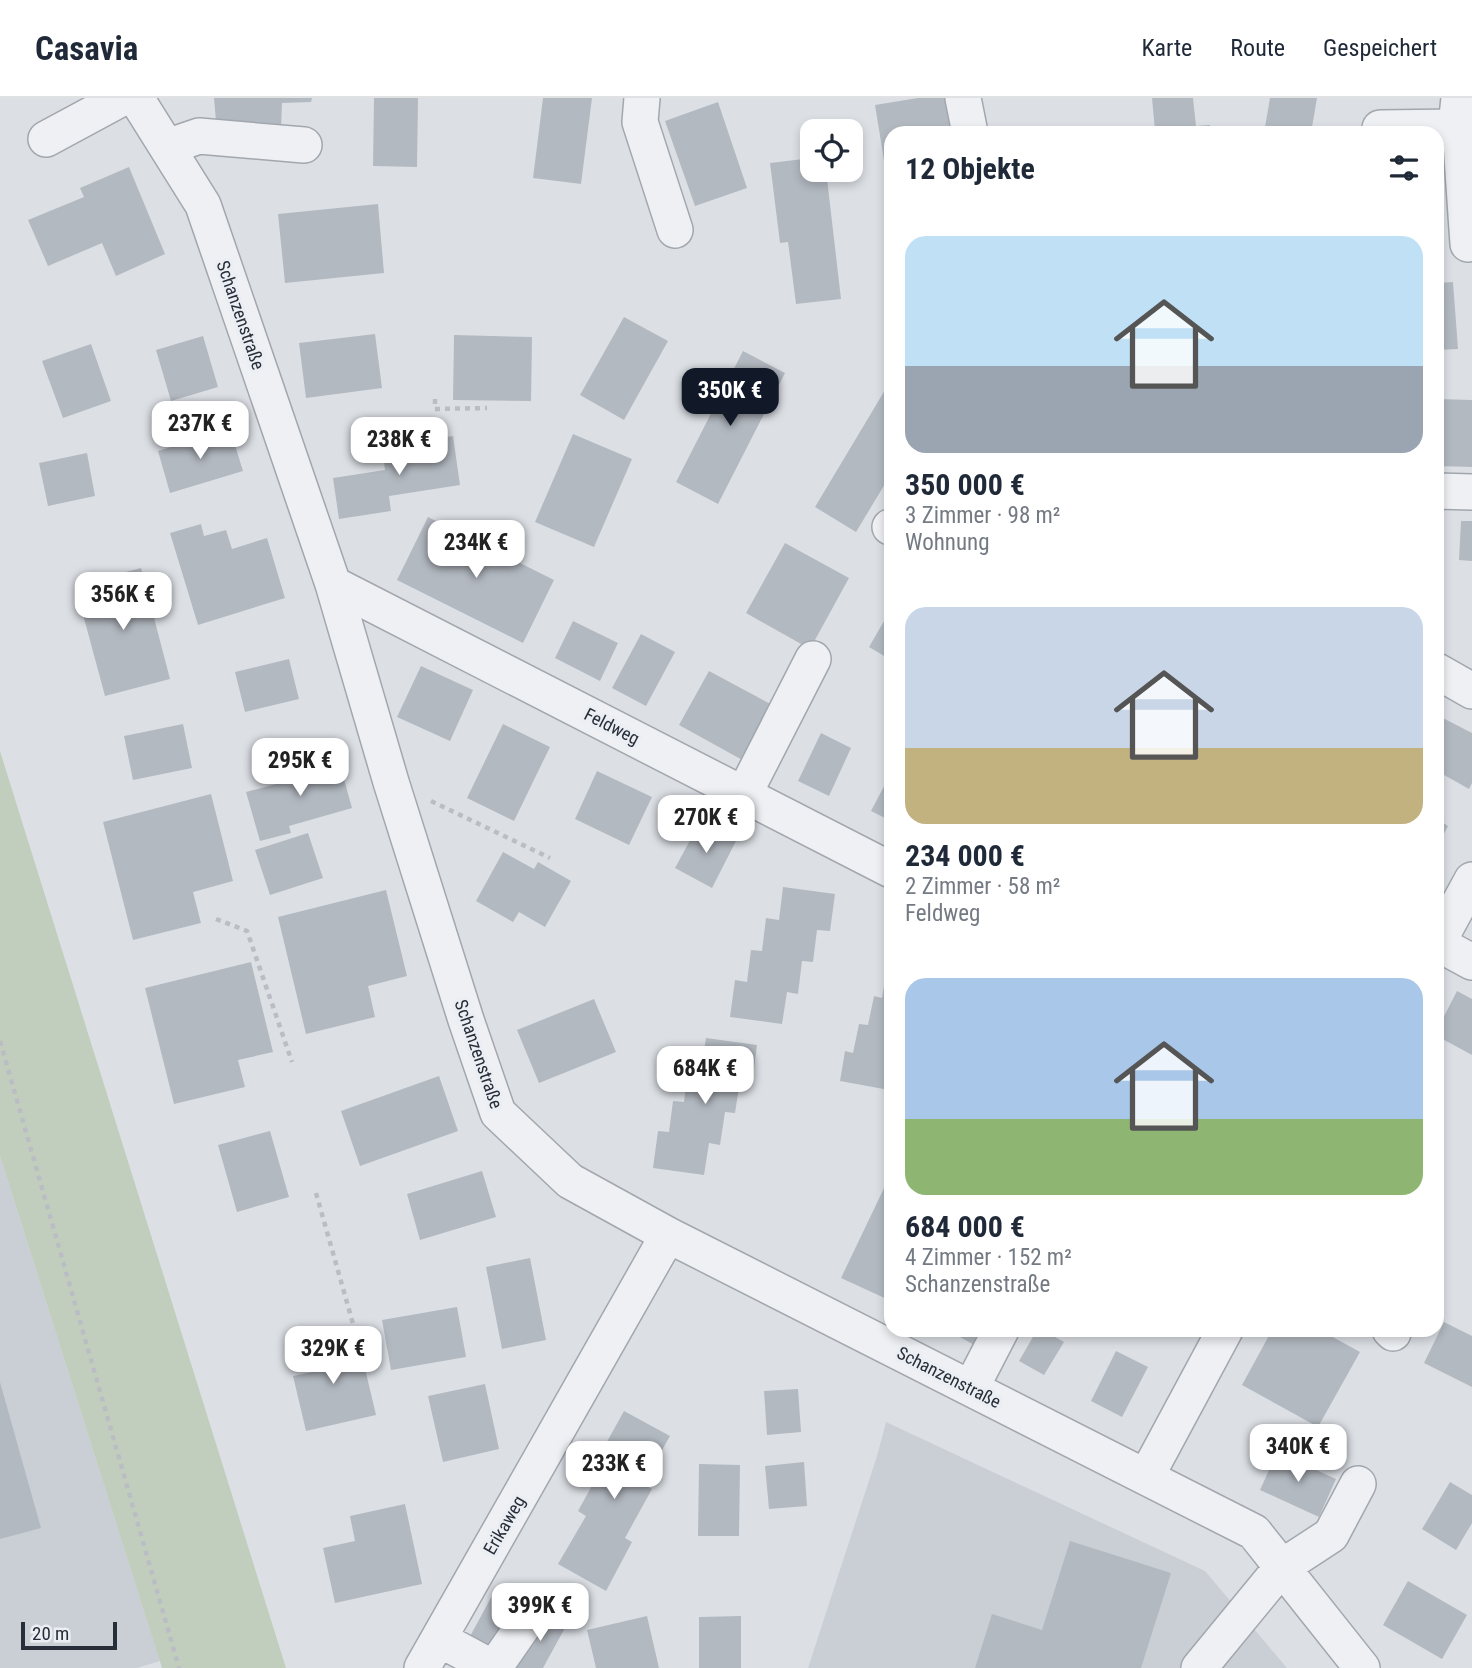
<!DOCTYPE html>
<html lang="de">
<head>
<meta charset="utf-8">
<style>
  body { margin:0; font-family:"Roboto Condensed",sans-serif; background:#f6f6f7; color:#1f2937; height:100vh; display:flex; flex-direction:column; font-size:26px; white-space:nowrap }
  * { box-sizing:border-box; margin:0 }
  p { font-size:23px; color:#747a83 }
  .icon { flex:none; width:38px; height:38px; fill:none; stroke:currentColor; stroke-width:2; stroke-linecap:round; stroke-linejoin:round }
  .map { position:relative; flex:1; overflow:hidden }
  .sheet { position:absolute; left:884px; top:28px; width:560px; height:1211px; display:flex; flex-direction:column; background:#fff; border-radius:21px; box-shadow:0 4px 10px #0003 }
  .sheet>* { flex:none }
  .controls { position:absolute; left:800px; top:21px; display:grid; gap:14px }
  .controls a { display:grid; place-items:center; width:63px; height:63px; border-radius:14px; background:#fff; box-shadow:0 4px 10px #0003; font-size:35px }
  .scale { position:absolute; left:21px; bottom:18px; width:96px; box-sizing:border-box; padding-left:7px; border:4px solid #272e3a; border-top:0; font-size:19px; line-height:24px; white-space:nowrap; color:#272e3a; -webkit-text-stroke:5px #ebeff3; paint-order:stroke }
  .price { position:absolute; translate:-50% -60px; padding:0 16px; border-radius:14px; background:#fff; color:#222; font-size:23px; line-height:46px; filter:drop-shadow(0 2px 4px #0008) }
  .price::after { content:''; position:absolute; left:50%; top:42px; width:21px; height:16px; margin-left:-10px; background:inherit; clip-path:polygon(0 0,100% 0,50% 100%) }
  .price.active { background:#111827; color:#fff }
  ul { padding:0; list-style:none }
  li { display:grid; align-content:center; gap:14px; height:371px; padding:0 21px }
  li span { display:grid; place-items:center; height:217px; border-radius:21px; color:#555 }
  li>.icon { margin-inline-start:auto }
  span .icon { width:126px; height:126px; fill:#fffc; stroke-width:1 }
  li b { font-size:30px }
  h2 { display:flex; justify-content:space-between; align-items:center; height:84px; padding:0 21px; font-size:30px }
  header { display:flex; align-items:center; gap:42px; box-sizing:border-box; height:98px; padding:0 35px; background:#fff; border-bottom:2px solid #e0e1e3 }
  header strong { font-size:33px }
  nav { display:flex; gap:38px; margin-inline-start:auto; font-size:24px }
  .map>svg:first-child { display:block }
</style>
</head>
<body>
<header>
<strong>Casavia</strong>
<nav><a>Karte</a><a>Route</a><a>Gespeichert</a></nav>
</header>
<div class="map">
<svg width="1472" height="1570" viewBox="0 0 1472 1570">
  <rect width="100%" height="100%" fill="#dce0e5"/>
  <path fill="#cacfd6" d="M0,1058l160,505 -23,7h-137z
    M886,1324l319,149 82,97h-479l69,-212z"/>
  <path fill="#c2cebd" d="M0,653l286,917h-124l-162,-512z"/>
  <path fill="#b3b9c1" d="M214,0h98l-1,4 -29,1 -1,27 -64,3z
    M374,0h44l-1,69 -44,-1z
    M543,0h49l-11,86 -48,-6z
    M918,0h28l6,35h-61v58h-2l-14,-86z
    M1152,0h41l3,28 14,-1v8h-36l-1,-5 -18,2z
    M1270,0h47l-6,35h-47z
    M718,4l29,86 -52,18 -30,-85z
    M812,60v12h14l15,129 -45,5 -8,-62 -8,1 -10,-80z
    M129,69l36,87 -49,22 -14,-33 -54,23 -20,-46 56,-23 -4,-9z
    M378,106l6,69 -99,10 -7,-69z
    M1453,184l5,67 -21,1v-67z
    M624,219l44,24 -44,79 -44,-25z
    M375,236l7,54 -76,10 -7,-55z
    M454,237l78,2 -1,64 -78,-1z
    M203,238l15,51 -47,14 -15,-51z
    M91,246l20,57 -48,17 -21,-57z
    M743,253l42,22 -67,131 -42,-22z
    M891,282v94l-35,58 -41,-25z
    M1438,301l34,1v67l-35,-1z
    M230,331l13,42 -73,22 -12,-42z
    M573,336l59,25 -38,88 -59,-25z
    M453,338l7,49 -71,11 2,15 -52,8 -6,-41 52,-8 -3,-23z
    M87,355l8,43 -47,10 -9,-43z
    M428,419l126,63 -31,63 -126,-63z
    M1461,423h11v40l-13,-1z
    M201,426l3,12 22,-6 6,19 35,-11 18,60 -87,27 -28,-92z
    M785,445l64,35 -39,71 -64,-36z
    M141,470l29,111 -65,17 -30,-111z
    M891,511v51l-22,-13z
    M573,523l45,22 -18,38 -45,-23z
    M641,536l34,18 -29,54 -34,-18z
    M289,561l10,40 -54,13 -10,-40z
    M421,568l52,24 -23,51 -53,-24z
    M709,573l67,36 -30,55 -67,-37z
    M1437,617l35,18v50l-3,6 -32,-18z
    M183,626l9,44 -59,12 -9,-44z
    M503,626l47,23 -36,74 -47,-23z
    M821,635l30,15 -22,48 -31,-15z
    M337,656l15,54 -63,18 2,7 -31,8 -14,-49 49,-13 2,-14z
    M597,673l55,26 -23,48 -54,-26z
    M891,675v48l-20,-10z
    M211,696l22,87 -40,11 8,31 -68,17 -30,-118z
    M1437,721l11,7 -11,21z
    M700,724l36,19 -24,47 -37,-20z
    M308,735l15,45 -53,17 -15,-45z
    M503,754l31,17 4,-7 33,19 -26,46 -26,-15 -6,10 -37,-21z
    M783,789l52,7 -5,37 -13,-1 -4,32 -11,-1 -4,33 -11,-2 -5,32 -52,-7 5,-37 12,2 4,-32 11,1 4,-33 13,2z
    M386,792l21,86 -39,10 7,31 -69,17 -28,-117z
    M251,864l22,90 -35,8 7,27 -71,17 -29,-116z
    M887,871l4,1v110l-2,10 -49,-9 5,-30 8,2 6,-29 9,1 6,-29 8,2z
    M1457,893l15,8v56l-35,-19v-6z
    M594,901l22,53 -77,31 -22,-53z
    M706,940l51,7 -5,38 -12,-2 -5,32 -10,-1 -5,33 -11,-2 -5,32 -51,-7 5,-37 11,1 4,-31 11,1 4,-33 13,2z
    M439,978l19,55 -98,35 -19,-55z
    M270,1033l19,66 -52,15 -19,-67z
    M482,1073l14,46 -76,23 -13,-46z
    M886,1086l5,2v115l-50,-23z
    M530,1160l16,82 -44,9 -16,-82z
    M457,1209l9,50 -75,13 -9,-50z
    M1444,1224l28,14v51l-48,-24z
    M953,1232h32l-9,16 -25,-14z
    M1037,1232h6l21,12 -20,33 -25,-14z
    M1272,1232h48l40,22 -42,75 -76,-42z
    M344,1237l7,28 12,-3 13,55 -70,16 -13,-55 19,-4 -7,-28z
    M1116,1253l32,16 -26,50 -31,-16z
    M0,1284l41,146 -41,11z
    M485,1286l14,65 -56,13 -15,-66z
    M798,1291l3,43 -34,3 -3,-44z
    M624,1313l46,25 -27,48 9,5 -27,49 7,4 -26,49 -48,-27 28,-48 -8,-5 27,-49 -7,-4z
    M1277,1354l59,27 -17,38 -59,-27z
    M804,1364l3,44 -38,3 -4,-43z
    M699,1366l41,1 -1,71h-41z
    M1450,1384l22,13v28l-16,27 -34,-21z
    M405,1406l17,80 -87,19 -12,-55 32,-7 -5,-25z
    M1070,1443l101,32 -30,95h-166l17,-54 50,16z
    M1408,1483l59,34 -25,44 -59,-34z
    M493,1496l22,11 -26,47 -21,-12z
    M543,1514l23,14 -23,42h-31z
    M647,1518l12,52h-63l-9,-38z
    M741,1518v52h-42v-51z"/>
  <g fill="none" stroke-linecap="round" stroke-linejoin="round">
    <defs>
      <path id="minor" d="M136,0l67,107 130,379 58,198 75,238 32,93 72,68 98,54 586,297 108,136
        M642,0l-2,24 35,108
        M963,0l7,35
        M1459,0l-3,29 5,15 7,102
        M1380,30l76,-1
        M46,41l76,-41
        M167,49l32,-11 105,9
        M1437,393l35,1
        M890,429h1
        M333,486l558,286
        M1437,573l35,20
        M744,696l69,-135
        M1437,845l35,19
        M1437,846l35,-64
        M1390,1232l3,3
        M971,1290l30,-58
        M1146,1379l79,-147
        M439,1541l54,29
        M422,1570l246,-433
        M494,1570l36,-52
        M1199,1570l83,-101 49,-32 27,-51"/>
    </defs>
    <use href="#minor" stroke="#a2a7ae" stroke-width="38"/>
    <path stroke="#babec4" stroke-width="4.5" stroke-dasharray="5 5" stroke-linecap="butt" d="M435,301v10l52,-1
      M431,703l119,57
      M216,821l31,12 45,131
      M0,943l179,627
      M316,1095l43,152"/>
    <use href="#minor" stroke="#eef0f4" stroke-width="35"/>
  </g>
  <g text-anchor="middle" dominant-baseline="central" stroke-width="7" stroke-linejoin="round" paint-order="stroke">
    <g font-size="18" fill="#272e3a" stroke="#ebeff3">
      <text transform="translate(241 217) rotate(71)">Schanzenstraße</text>
      <text transform="translate(612 628) rotate(27)">Feldweg</text>
      <text transform="translate(479 956) rotate(71)">Schanzenstraße</text>
      <text transform="translate(949 1279) rotate(27)">Schanzenstraße</text>
      <text transform="translate(504 1427) rotate(-60)">Erikaweg</text>
    </g>
  </g>
</svg>
<div class="controls">
<a><svg class="icon" aria-label="locate" viewBox="0 0 24 24"><circle cx="12" cy="12" r="6"/><path d="M12 2v4M12 18v4M2 12h4M18 12h4"/></svg></a>
</div>
<div class="scale">20 m</div>
<b class="price active" style="left:730px;top:330px">350K €</b>
<b class="price" style="left:200px;top:363px">237K €</b>
<b class="price" style="left:399px;top:379px">238K €</b>
<b class="price" style="left:476px;top:482px">234K €</b>
<b class="price" style="left:123px;top:534px">356K €</b>
<b class="price" style="left:300px;top:700px">295K €</b>
<b class="price" style="left:706px;top:757px">270K €</b>
<b class="price" style="left:705px;top:1008px">684K €</b>
<b class="price" style="left:333px;top:1288px">329K €</b>
<b class="price" style="left:1298px;top:1386px">340K €</b>
<b class="price" style="left:614px;top:1403px">233K €</b>
<b class="price" style="left:540px;top:1545px">399K €</b>
<section class="sheet">
<h2>12 Objekte<svg class="icon" aria-label="filters" viewBox="0 0 24 24"><path d="M4 7h16M4 17h16"/><circle cx="9" cy="7" r="2"/><circle cx="15" cy="17" r="2"/></svg></h2>
<ul>
<li><span style="background:linear-gradient(#bfe0f5 60%,#9aa5b1 0)"><svg class="icon" aria-label="home" viewBox="0 0 24 24"><path d="M3 11l9-7 9 7M6 9v11h12V9"/></svg></span><div><b>350 000 €</b><p>3 Zimmer · 98 m²</p><p>Wohnung</p></div></li>
<li><span style="background:linear-gradient(#c9d6e8 65%,#c2b280 0)"><svg class="icon" aria-label="home" viewBox="0 0 24 24"><path d="M3 11l9-7 9 7M6 9v11h12V9"/></svg></span><div><b>234 000 €</b><p>2 Zimmer · 58 m²</p><p>Feldweg</p></div></li>
<li><span style="background:linear-gradient(#a9c7e8 65%,#8fb573 0)"><svg class="icon" aria-label="home" viewBox="0 0 24 24"><path d="M3 11l9-7 9 7M6 9v11h12V9"/></svg></span><div><b>684 000 €</b><p>4 Zimmer · 152 m²</p><p>Schanzenstraße</p></div></li>
</ul>
</section>
</div>
</body>
</html>
